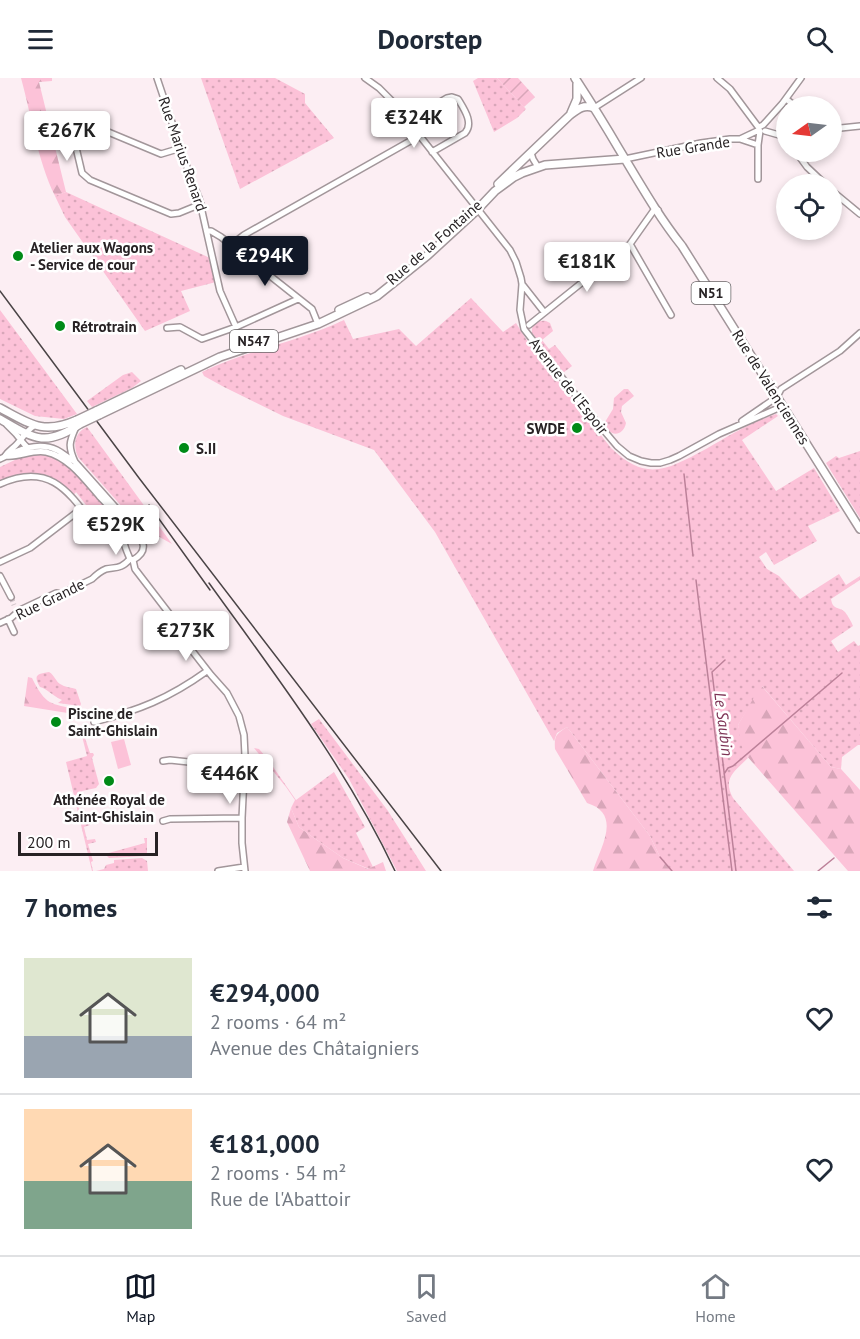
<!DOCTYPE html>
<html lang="en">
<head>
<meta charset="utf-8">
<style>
  body { margin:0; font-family:"PT Sans",sans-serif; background:#f2f2f3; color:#1f2937; height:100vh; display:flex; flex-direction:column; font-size:22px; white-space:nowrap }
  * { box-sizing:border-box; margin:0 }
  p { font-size:20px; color:#747a83 }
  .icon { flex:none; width:33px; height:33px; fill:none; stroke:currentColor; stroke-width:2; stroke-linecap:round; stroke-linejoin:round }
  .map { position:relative; height:793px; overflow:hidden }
  .panel { display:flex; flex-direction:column; background:#fff; flex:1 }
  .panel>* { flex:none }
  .needle { width:39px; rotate:256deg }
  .buttons { position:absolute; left:776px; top:18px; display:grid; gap:12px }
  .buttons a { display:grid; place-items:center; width:66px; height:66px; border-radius:50%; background:#fff; box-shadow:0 3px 9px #0003; font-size:30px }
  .scale { position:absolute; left:18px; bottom:15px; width:140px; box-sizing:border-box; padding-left:6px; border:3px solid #272224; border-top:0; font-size:16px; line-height:21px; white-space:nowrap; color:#272224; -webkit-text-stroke:4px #fff; paint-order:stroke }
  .price { position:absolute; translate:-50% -51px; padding:0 14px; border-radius:6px; background:#fff; color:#222; font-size:20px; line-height:39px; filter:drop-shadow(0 2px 3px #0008) }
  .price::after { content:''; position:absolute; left:50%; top:36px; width:18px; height:14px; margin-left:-9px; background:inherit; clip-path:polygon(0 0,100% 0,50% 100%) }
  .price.active { background:#111827; color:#fff }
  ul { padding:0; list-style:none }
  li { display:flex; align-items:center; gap:18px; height:150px; padding:0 24px }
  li+li { border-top:2px solid #e0e1e3 }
  li span { display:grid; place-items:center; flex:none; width:168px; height:120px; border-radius:0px; color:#555 }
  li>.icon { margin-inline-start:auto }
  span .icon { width:72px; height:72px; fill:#fffc; stroke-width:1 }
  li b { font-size:26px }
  h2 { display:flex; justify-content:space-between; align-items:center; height:72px; padding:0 24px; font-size:26px }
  header { display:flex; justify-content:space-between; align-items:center; height:78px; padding:0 24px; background:#fff; font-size:27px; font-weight:700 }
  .tabs { display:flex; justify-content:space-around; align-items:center; height:84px; border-top:2px solid #e0e1e3; background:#fff; font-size:16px; color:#747a83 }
  .tabs a { display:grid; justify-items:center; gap:3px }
  .tabs .active { color:#111827 }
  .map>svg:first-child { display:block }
</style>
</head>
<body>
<header><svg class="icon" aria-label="menu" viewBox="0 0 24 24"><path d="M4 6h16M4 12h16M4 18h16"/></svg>Doorstep<svg class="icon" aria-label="search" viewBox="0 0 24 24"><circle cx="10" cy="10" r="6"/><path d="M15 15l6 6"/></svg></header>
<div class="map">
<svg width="860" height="793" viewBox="0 0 860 793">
  <defs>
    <pattern id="grass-dots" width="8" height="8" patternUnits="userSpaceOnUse" patternTransform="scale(1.5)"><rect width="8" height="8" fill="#fcc2d8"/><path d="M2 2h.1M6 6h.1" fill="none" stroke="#d8a6b9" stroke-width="1.8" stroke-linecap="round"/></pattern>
    <pattern id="forest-firs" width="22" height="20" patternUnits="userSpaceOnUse" patternTransform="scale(1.5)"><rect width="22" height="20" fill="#fcc2d8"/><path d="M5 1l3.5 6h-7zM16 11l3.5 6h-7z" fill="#d8a6b9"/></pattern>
    <pattern id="garden-furrows" width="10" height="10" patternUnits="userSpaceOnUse" patternTransform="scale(1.5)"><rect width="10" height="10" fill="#fcc2d8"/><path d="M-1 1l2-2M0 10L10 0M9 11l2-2" fill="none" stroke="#d8a6b9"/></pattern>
  </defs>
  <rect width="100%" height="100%" fill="#fceef3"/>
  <path fill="url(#grass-dots)" d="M201,0h74l30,16v9l29,35 -94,51z
    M478,0h19l29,31 -9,9 -23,14 -21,-51z
    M66,114l144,66 6,24 -35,9 9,20 -45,20 -80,-114 -10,-21z
    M471,220l32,34 13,-9 15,24 80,101c36,35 57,21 95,1 23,-13 45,-27 70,-35l2,2 -36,24 34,51 38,-23 26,43 -32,15 9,15 -43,24 -8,-13 -7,5 8,12 12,7 21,23 39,-25 7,11 14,-9v4l-23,15 -6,4c2,12 8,7 14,13 3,4 6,9 8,14l-22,15 7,11 16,-11 4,5 2,-1v100h-2l-16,12 -1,12 -10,-2 -69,-81 -24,39 8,30 2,3c-13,13 -26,20 -15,40l61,73h-122l-12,-14 -10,-21 -83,-109 -10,6 -3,8 -119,-209 -61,-82 -91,-34 -59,-29 -20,-11 -2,-4c45,-22 96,-30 142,-52l9,19 46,-10 17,17z
    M0,232l77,104 -13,5 -29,-3 -35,-17z
    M546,243l4,2 3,8 -11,9 7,9 6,-4 17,21 -9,7 -31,-40c-1,-9 5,-13 14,-12z
    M132,294l9,9 -9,7 -40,19 -5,-6 36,-26z
    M624,311h4l6,7 -12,10 -1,6 5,11c-3,15 -19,14 -21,-1l8,-13 1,-11z
    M87,349l85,117 -18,-10 -10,-8 -7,-10 -13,-7 -46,-52c-5,-12 -4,-24 9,-30z
    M860,373v67l-34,-55 10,-7 3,2z
    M40,376c10,1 18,5 26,11 11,8 50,50 52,62 0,5 -1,5 -4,9h-9l-4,-5 2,-4 -27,-35 -3,4c-21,-25 -45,-25 -73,-14v-15l19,-9z
    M49,594c6,3 6,10 13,13 5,3 9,2 14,4l5,15 -1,2 -22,-3 4,-3c-8,-3 -16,-12 -22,-13 -7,-12 -3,-13 9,-15z
    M319,641l69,92 38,60h-29l-48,-92 -38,-55z
    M89,652v6l-4,2 5,15h3l1,2 -2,3 7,26 -3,4 -14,3 1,6 -7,2 6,20 7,-1 1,7 -6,2 3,13 8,-1 1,3 -8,2 5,17 -2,1 2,9h-1l-26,-109 21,-6 -6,-24z
    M254,670l5,1 7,8 6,1 -3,3 27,39 38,-28 31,55 -9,6 17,34 -4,2 -26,-11 -29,-20 -15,-11 -8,-19 4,-8 -9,-13z
    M144,760h3v15l-2,3 -36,2 -4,-4 40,-11z
    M142,780l5,3 1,10h-52l8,-2 2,-4 8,-2v-3z"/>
  <path fill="url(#forest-firs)" d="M21,0h31v3l-13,1 27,110 -11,4c-18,-37 -23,-78 -34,-118z
    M28,599l4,1c14,28 18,25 46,32l3,2 -1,3 -56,-9z
    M761,607l70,82 10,2 19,21v81h-12l-102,-116 -4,-8 -4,-22z
    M567,649l83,109 10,21 12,14h-79c7,-23 30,-57 -6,-68l-32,-54c-1,-13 1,-15 12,-22z
    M291,730l8,19 15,11 29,20 25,11 15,-7 3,9h-76l-23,-49z"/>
  <path fill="#fcc2d8" d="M124,661l7,26 -13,4 -7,-27z"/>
  <path fill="url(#garden-furrows)" d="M497,0h21l17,19 -11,10z"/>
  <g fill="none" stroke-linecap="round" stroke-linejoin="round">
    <path stroke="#bc8199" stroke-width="1.5" d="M684,396l9,82
      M696,502l36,291
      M725,582l-13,12 24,199
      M724,696l4,-6 5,-2 109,-93
      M660,779l12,14
      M818,793l16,-13"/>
    <path stroke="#d1c5ca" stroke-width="5" stroke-dasharray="5 2.5" stroke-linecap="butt" d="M11,519l3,8"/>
    <defs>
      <path id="minor" d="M157,0l33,98 9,22 21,93 16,36
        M365,0l14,10 14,14 117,148 6,12 5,16 1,6 -2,26 4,19 71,91 22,26 12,10 12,5 10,2h9l10,-3 9,-4 40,-22 64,-28
        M717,0l13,11 29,39
        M786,21l9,7
        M594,30l47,-30
        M408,43l39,-23 5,-1 6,2c6,10 16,24 7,34l-33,19
        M831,51l29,-3
        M765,53l21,6
        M740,61l18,6
        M181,70l-20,6 -72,-30h-6l-8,5 -1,10 8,34 8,7 81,34 8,-1 22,-9
        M796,74l11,15 18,17
        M531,75l2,6 5,8
        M625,81l76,-16 29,-4h10l19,-9v-3l4,-2 19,-21 19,-26
        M758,101v-34l2,-14
        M831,112l29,24
        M207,153h4l10,6 91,72 6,15
        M630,166l41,71
        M231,167l13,-10 175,-99
        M522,206l22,28
        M529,247l101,-81 24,-34 2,-1 2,1
        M167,250l13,-1 22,12 34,-12 62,-28
        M742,343l35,-24 4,-8 59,-38 20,-18
        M7,347l9,9 8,10 5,5
        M76,349c-7,15 -8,20 -1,35l59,66c10,13 15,23 -1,32
        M5,378c14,2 27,-7 41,-4 23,5 39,28 54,45 6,6 13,13 17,21 3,6 5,12 6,18
        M5,378c3,-5 7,-7 11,-11 7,-7 10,-14 18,-19
        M0,381c18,-9 38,-18 57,-9 6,3 11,8 17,11
        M0,406c56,-25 73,16 104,54l6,1 13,-2
        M134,450h-4l-4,2c-5,11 0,19 4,29l3,1 2,9 43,56 5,14 28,36 16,18 12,23 5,19 1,21 -3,62v25l3,28
        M0,484l30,-14 51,-39
        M0,498l11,21
        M8,541l6,13
        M0,545l11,-5 9,-8 36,-17 5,1 31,-15c4,-4 9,-8 14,-10 11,-2 15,0 24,-10
        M94,644c45,-12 74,-23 113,-51
        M163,683l7,-1 75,8
        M163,743l7,-2 72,-1
        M218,793l26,-4"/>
      <path id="major" d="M575,0c15,23 30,47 44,71 20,33 39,67 63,97l178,283
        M571,35l6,-14v-15
        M498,106l72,-69c8,-6 14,-11 24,-7
        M339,232l28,-13
        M0,330c30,16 43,27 77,12
        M96,333l85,-41
        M99,337l121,-58 98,-33 59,-28 51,-41 49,-45 18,-19 19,-14 8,-4 23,-8 80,-6
        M0,341c33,19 45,29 80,5"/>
    </defs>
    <use href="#minor" stroke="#a2969a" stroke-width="8"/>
    <use href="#major" stroke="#a2969a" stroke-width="10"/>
    <use href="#minor" stroke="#fff" stroke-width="5"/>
    <use href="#major" stroke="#fff" stroke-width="7"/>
    <path stroke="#4a4446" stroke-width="1.5" d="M0,213l139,187 302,393
      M149,427l61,85
      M209,505c67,93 137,184 186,288"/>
    <defs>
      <path id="major-bridge" d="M77,342l19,-9
        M80,346l19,-9"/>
    </defs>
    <use href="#major-bridge" stroke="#a2969a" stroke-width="10" stroke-linecap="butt"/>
    <use href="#major-bridge" stroke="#fff" stroke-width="7"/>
  </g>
  <g fill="#008a17" stroke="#fff" stroke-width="2">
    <circle cx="18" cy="178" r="6"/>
    <circle cx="60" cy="248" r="6"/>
    <circle cx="577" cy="350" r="6"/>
    <circle cx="184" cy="370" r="6"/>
    <circle cx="56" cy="644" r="6"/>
    <circle cx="109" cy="703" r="6"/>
  </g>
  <g text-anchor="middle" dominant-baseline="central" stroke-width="5" stroke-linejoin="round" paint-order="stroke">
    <g fill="#fff" stroke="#686466" stroke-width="1.5">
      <rect x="691.5" y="204" width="39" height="22" rx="4.5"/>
      <rect x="230" y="252" width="48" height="22" rx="4.5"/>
    </g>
    <g font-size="14" font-weight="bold" fill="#272224">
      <text x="711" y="215">N51</text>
      <text x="254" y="263">N547</text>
    </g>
    <g font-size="15" fill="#272224" stroke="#fff">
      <text transform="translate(693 69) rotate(-9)">Rue Grande</text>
      <text transform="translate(183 76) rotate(71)">Rue Marius Renard</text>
      <text transform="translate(434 164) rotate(-41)">Rue de la Fontaine</text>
      <text transform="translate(569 308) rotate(52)">Avenue de l'Espoir</text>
      <text transform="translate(771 309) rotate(58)">Rue de Valenciennes</text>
      <text transform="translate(50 521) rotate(-26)">Rue Grande</text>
    </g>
    <g font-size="15" font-weight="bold" fill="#272224" stroke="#fff" text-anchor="start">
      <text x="30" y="169">Atelier aux Wagons<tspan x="30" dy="17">- Service de cour</tspan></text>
      <text x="72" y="248">Rétrotrain</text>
      <text x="565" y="350" text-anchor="end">SWDE</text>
      <text x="196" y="370">S.II</text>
      <text x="68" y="635">Piscine de<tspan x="68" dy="17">Saint-Ghislain</tspan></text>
      <text x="109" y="721" text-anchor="middle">Athénée Royal de<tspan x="109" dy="17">Saint-Ghislain</tspan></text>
    </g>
    <g font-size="16" font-style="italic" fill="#7d3355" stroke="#fff">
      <text transform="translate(724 646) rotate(83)">Le Saubin</text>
    </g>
  </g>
</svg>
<div class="buttons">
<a><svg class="needle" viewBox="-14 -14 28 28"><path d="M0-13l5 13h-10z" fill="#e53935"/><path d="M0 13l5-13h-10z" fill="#747a83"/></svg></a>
<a><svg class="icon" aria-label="locate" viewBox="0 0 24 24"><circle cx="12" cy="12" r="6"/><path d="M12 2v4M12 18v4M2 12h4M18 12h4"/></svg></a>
</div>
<div class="scale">200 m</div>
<b class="price" style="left:414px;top:71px">€324K</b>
<b class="price" style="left:67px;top:84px">€267K</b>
<b class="price active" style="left:265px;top:209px">€294K</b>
<b class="price" style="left:587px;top:215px">€181K</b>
<b class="price" style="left:116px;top:478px">€529K</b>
<b class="price" style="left:186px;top:584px">€273K</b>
<b class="price" style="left:230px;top:727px">€446K</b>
</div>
<section class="panel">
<h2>7 homes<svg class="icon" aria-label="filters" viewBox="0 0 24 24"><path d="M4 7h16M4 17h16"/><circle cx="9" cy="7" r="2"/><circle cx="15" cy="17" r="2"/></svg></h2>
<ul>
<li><span style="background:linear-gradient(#dfe7d0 65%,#9aa5b1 0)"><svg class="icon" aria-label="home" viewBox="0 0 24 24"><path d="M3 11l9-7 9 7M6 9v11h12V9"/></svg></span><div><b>€294,000</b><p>2 rooms · 64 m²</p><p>Avenue des Châtaigniers</p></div><svg class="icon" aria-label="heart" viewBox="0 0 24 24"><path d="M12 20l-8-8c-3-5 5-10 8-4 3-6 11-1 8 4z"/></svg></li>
<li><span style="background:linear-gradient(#ffd9b3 60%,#7fa58c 0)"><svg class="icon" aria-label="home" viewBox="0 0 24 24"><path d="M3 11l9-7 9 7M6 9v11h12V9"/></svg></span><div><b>€181,000</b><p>2 rooms · 54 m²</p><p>Rue de l'Abattoir</p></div><svg class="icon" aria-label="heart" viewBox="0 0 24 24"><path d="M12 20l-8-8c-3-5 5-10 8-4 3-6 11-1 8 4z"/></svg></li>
</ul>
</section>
<nav class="tabs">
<a class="active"><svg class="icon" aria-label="map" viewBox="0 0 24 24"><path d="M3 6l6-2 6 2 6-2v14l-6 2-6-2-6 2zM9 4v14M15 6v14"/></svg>Map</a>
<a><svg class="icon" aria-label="saved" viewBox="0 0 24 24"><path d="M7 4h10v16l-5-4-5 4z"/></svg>Saved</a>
<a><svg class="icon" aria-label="home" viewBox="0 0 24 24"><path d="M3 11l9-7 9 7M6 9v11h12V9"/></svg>Home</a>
</nav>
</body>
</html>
